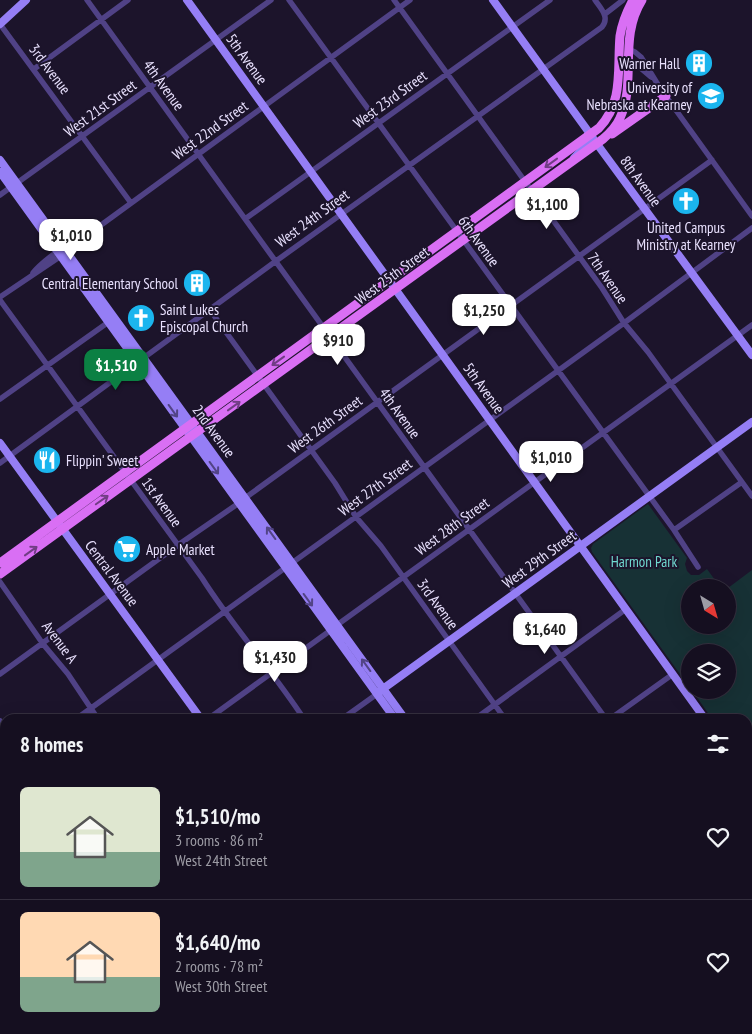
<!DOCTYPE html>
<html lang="en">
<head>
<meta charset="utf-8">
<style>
  body { margin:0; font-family:"PT Sans Narrow",sans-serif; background:#221d2d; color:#f1f3f6; height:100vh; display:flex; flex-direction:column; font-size:19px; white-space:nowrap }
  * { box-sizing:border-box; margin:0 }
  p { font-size:16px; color:#9d9ca5 }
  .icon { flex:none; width:28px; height:28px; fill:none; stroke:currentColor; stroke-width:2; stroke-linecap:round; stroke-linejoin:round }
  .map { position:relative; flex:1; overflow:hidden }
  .sheet { position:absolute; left:0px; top:714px; width:752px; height:321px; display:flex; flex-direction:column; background:#150f20; border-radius:15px 15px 0 0; box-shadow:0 5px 20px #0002,0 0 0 1px #342f3e }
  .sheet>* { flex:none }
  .needle { width:32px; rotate:143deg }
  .buttons { position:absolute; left:681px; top:579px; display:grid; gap:10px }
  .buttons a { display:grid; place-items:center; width:55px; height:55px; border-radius:50%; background:#150f20; box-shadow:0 5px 20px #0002,0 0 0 1px #342f3e; font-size:25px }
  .price { position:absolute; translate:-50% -42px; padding:0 11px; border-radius:10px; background:#fff; color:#222; font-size:16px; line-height:32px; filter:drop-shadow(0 1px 2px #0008) }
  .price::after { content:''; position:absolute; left:50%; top:30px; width:15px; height:11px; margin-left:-8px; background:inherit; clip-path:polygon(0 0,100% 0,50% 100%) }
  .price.selected { background:#0b8043; color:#fff }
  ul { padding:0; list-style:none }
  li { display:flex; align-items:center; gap:15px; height:125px; padding:0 20px }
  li+li { border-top:1px solid #342f3e }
  li span { display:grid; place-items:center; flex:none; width:140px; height:100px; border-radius:8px; color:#555 }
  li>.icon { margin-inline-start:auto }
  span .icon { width:60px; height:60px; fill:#fffc; stroke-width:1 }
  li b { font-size:21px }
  h2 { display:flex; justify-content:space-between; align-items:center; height:60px; padding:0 20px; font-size:21px }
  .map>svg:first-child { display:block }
</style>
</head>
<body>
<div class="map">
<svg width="752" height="1034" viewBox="0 0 752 1034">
  <rect width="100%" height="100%" fill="#1c142b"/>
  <path fill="#173135" d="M648,504l39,54 -2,6 2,7 4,4h8l8,-6 13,18 -30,1v37h38v-37l24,-18v204l-4,-6v-49h-36l-20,-29h36v-38h-38v36l-98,-136 -1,-4 2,-4z"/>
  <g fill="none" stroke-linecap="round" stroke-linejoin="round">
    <path stroke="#504286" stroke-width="5.5" d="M87,0l519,719
      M289,0l385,530 24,37
      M394,0l208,288 22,35 24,29 104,144
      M605,14l18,-14
      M0,24l131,179
      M628,49l7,3 6,5 19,31 92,128
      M628,62l10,4 13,11
      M34,69l94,-69
      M17,183l254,-183
      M0,195l11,-8
      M245,219l305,-219
      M33,273c9,-12 48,-40 62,-44
      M0,297l61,-41 36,-28 313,-228
      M0,300l202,278c31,49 70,92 102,141
      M210,310l125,173 21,34 25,29 124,173
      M0,399l110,-78
      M0,463l276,-202 326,-234c8,-10 -1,-18 -7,-27
      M245,498c155,-114 311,-226 467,-338
      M674,530l68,-48
      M0,582l43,62 25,30 30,45
      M337,625l415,-300
      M0,674l178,-129 61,-42
      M76,719l548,-396 128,-95
      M208,719l123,-89
      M342,719l35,-25
      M475,719l151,-110
      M610,719l63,-45
      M0,721l5,8
      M0,773l5,-3
      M0,865l5,7
      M748,914l4,6
      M0,966l5,-3
      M0,1005l5,7
      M748,1023l4,-4
      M18,1030l3,4
      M120,1030l3,4
      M183,1030l3,4
      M37,1034l6,-4
      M505,1034l1,-4
      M633,1034l5,-4
      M732,1034l5,-4"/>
    <path stroke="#957ef5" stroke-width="8" d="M187,0l518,719
      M493,0l100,138 -19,20
      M0,24l26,-24
      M597,144l155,211
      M0,160l405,559
      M0,172l395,547
      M0,443l201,276
      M380,691l372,-269
      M748,777l4,6
      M748,814l4,-3
      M328,1030l3,4
      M613,1030l3,4
      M624,1030l2,4
      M174,1034l5,-4"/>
    <path stroke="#d96ff4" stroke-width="9" d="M612,134l54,-38
      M0,563l599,-435c25,-26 18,-59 21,-92 2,-13 7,-25 13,-36
      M0,574l603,-435c7,-6 13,-12 17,-21 17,-36 -2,-80 22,-118"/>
  </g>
  <defs><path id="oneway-shaft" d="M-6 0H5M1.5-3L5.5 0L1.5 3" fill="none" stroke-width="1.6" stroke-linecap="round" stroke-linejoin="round" transform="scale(1.25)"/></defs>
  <g stroke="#713d85">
    <use href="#oneway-shaft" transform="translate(551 163) rotate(144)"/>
    <use href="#oneway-shaft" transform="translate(278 361) rotate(144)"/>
    <use href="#oneway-shaft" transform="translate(234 406) rotate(-36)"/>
    <use href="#oneway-shaft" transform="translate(102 500) rotate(-35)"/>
    <use href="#oneway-shaft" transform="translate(31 551) rotate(-36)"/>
  </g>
  <g stroke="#524486">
    <use href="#oneway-shaft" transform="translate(173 411) rotate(54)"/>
    <use href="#oneway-shaft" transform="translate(214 468) rotate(54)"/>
    <use href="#oneway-shaft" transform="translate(271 533) rotate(-126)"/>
    <use href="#oneway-shaft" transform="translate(308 600) rotate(54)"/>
    <use href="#oneway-shaft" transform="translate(366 665) rotate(-126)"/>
  </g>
  <defs>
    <symbol id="building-disc" viewBox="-11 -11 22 22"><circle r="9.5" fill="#1bb5ee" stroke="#1c142b"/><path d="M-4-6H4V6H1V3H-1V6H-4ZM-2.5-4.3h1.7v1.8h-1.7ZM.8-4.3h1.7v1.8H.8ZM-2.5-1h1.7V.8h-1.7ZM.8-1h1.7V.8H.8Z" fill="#fff"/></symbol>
    <symbol id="university-disc" viewBox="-11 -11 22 22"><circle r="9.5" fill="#1bb5ee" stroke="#1c142b"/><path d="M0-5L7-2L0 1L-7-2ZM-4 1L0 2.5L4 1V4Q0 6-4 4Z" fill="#fff"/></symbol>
    <symbol id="church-disc" viewBox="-11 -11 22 22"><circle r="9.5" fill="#1bb5ee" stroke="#1c142b"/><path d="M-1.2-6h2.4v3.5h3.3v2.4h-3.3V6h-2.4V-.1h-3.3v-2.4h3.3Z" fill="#fff"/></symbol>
    <symbol id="restaurant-disc" viewBox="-11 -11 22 22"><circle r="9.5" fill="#1bb5ee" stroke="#1c142b"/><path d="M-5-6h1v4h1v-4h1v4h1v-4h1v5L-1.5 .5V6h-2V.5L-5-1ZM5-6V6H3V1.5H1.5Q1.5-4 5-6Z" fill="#fff"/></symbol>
    <symbol id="supermarket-disc" viewBox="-11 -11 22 22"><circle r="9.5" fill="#1bb5ee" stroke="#1c142b"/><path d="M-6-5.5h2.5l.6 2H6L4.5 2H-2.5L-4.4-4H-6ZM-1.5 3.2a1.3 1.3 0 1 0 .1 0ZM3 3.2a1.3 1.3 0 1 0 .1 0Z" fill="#fff"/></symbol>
  </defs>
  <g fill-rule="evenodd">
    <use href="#building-disc" x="683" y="47" width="32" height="32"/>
    <use href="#university-disc" x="695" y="80" width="32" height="32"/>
    <use href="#church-disc" x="670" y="185" width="32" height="32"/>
    <use href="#building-disc" x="181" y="267" width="32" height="32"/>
    <use href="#church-disc" x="125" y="302" width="32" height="32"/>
    <use href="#restaurant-disc" x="31" y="444" width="32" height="32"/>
    <use href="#supermarket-disc" x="111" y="533" width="32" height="32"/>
  </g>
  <g text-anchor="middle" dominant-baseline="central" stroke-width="4" stroke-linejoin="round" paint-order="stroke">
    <g font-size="15" fill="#e8e0fd" stroke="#1c142b">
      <text transform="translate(247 59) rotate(54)">5th Avenue</text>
      <text transform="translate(50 69) rotate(53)">3rd Avenue</text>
      <text transform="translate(164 85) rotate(54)">4th Avenue</text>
      <text transform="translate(390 99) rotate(-36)">West 23rd Street</text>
      <text transform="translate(100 108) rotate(-36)">West 21st Street</text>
      <text transform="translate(210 130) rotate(-36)">West 22nd Street</text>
      <text transform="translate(641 181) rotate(54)">8th Avenue</text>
      <text transform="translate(312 218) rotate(-36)">West 24th Street</text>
      <text transform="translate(479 241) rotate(54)">6th Avenue</text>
      <text transform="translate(392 275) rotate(-36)">West 25th Street</text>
      <text transform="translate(608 278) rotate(55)">7th Avenue</text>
      <text transform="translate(484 388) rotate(54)">5th Avenue</text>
      <text transform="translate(400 413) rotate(54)">4th Avenue</text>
      <text transform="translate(325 424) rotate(-36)">West 26th Street</text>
      <text transform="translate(214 431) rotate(54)">2nd Avenue</text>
      <text transform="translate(375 487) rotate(-36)">West 27th Street</text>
      <text transform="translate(162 502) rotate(54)">1st Avenue</text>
      <text transform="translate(452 526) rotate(-36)">West 28th Street</text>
      <text transform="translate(539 559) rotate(-36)">West 29th Street</text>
      <text transform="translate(112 573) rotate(53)">Central Avenue</text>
      <text transform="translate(438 604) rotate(54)">3rd Avenue</text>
      <text transform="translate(60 642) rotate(53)">Avenue A</text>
    </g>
    <g font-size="15" fill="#e8e0fd" stroke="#1c142b" text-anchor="end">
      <text x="680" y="63">Warner Hall</text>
      <text x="692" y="87">University of<tspan x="692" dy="17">Nebraska at Kearney</tspan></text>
      <text x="686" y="227" text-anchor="middle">United Campus<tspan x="686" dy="17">Ministry at Kearney</tspan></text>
      <text x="178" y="283">Central Elementary School</text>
      <text x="160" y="309" text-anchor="start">Saint Lukes<tspan x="160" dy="17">Episcopal Church</tspan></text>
      <text x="66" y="460" text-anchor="start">Flippin' Sweet</text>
      <text x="146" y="549" text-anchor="start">Apple Market</text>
    </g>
    <g font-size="15" fill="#70d9d0" stroke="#1c142b">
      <text x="644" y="561">Harmon Park</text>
    </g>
  </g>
</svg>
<div class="buttons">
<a><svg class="needle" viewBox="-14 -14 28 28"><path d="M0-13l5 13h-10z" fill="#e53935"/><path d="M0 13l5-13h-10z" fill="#9d9ca5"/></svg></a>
<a><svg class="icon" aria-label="layers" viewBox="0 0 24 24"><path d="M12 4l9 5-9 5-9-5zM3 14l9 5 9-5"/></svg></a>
</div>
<b class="price" style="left:547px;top:230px">$1,100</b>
<b class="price" style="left:71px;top:261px">$1,010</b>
<b class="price" style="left:484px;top:336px">$1,250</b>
<b class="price" style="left:338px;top:366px">$910</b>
<b class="price selected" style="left:116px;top:391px">$1,510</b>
<b class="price" style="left:551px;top:483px">$1,010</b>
<b class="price" style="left:545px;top:655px">$1,640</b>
<b class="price" style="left:275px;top:683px">$1,430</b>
<section class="sheet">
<h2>8 homes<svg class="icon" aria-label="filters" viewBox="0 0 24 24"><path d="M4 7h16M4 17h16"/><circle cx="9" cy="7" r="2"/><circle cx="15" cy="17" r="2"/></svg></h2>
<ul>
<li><span style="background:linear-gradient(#dfe7d0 65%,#7fa58c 0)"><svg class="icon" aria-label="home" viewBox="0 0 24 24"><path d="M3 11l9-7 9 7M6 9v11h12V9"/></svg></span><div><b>$1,510/mo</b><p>3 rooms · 86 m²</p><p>West 24th Street</p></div><svg class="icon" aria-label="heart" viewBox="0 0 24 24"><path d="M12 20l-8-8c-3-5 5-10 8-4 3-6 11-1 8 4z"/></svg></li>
<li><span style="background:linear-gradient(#ffd9b3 65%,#7fa58c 0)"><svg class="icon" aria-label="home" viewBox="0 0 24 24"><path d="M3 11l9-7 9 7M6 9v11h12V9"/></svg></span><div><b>$1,640/mo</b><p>2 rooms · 78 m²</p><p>West 30th Street</p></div><svg class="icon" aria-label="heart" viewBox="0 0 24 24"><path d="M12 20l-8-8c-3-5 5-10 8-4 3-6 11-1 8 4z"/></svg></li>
</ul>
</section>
</div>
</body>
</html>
